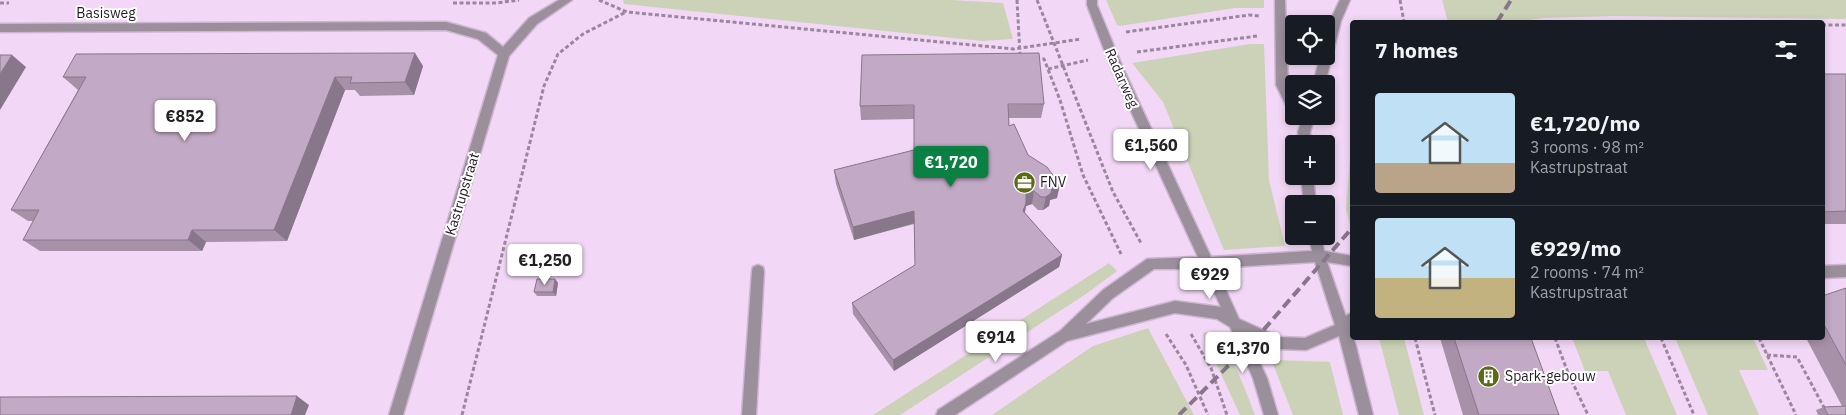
<!DOCTYPE html>
<html lang="en">
<head>
<meta charset="utf-8">
<style>
  body { margin:0; font-family:"IBM Plex Sans",sans-serif; background:#20242c; color:#f1f3f6; height:100vh; display:flex; flex-direction:column; font-size:19px; white-space:nowrap }
  * { box-sizing:border-box; margin:0 }
  p { font-size:16px; color:#9ea1a6 }
  .icon { flex:none; width:28px; height:28px; fill:none; stroke:currentColor; stroke-width:2; stroke-linecap:round; stroke-linejoin:round }
  .map { position:relative; flex:1; overflow:hidden }
  .details { position:absolute; left:1350px; top:20px; width:475px; height:320px; display:flex; flex-direction:column; background:#171b24; border-radius:5px; box-shadow:0 2px 8px #0003 }
  .details>* { flex:none }
  .tools { position:absolute; left:1285px; top:15px; display:grid; gap:10px }
  .tools a { display:grid; place-items:center; width:50px; height:50px; border-radius:5px; background:#171b24; box-shadow:0 2px 8px #0003; font-size:25px }
  .price { position:absolute; translate:-50% -42px; padding:0 11px; border-radius:5px; background:#fff; color:#222; font-size:16px; line-height:32px; filter:drop-shadow(0 1px 2px #0008) }
  .price::after { content:''; position:absolute; left:50%; top:30px; width:15px; height:11px; margin-left:-8px; background:inherit; clip-path:polygon(0 0,100% 0,50% 100%) }
  .price.active { background:#0b8043; color:#fff }
  ul { padding:0; list-style:none }
  li { display:flex; align-items:center; gap:15px; height:125px; padding:0 25px }
  li+li { border-top:1px solid #363941 }
  li span { display:grid; place-items:center; flex:none; width:140px; height:100px; border-radius:5px; color:#555 }
  li>.icon { margin-inline-start:auto }
  span .icon { width:60px; height:60px; fill:#fffc; stroke-width:1 }
  li b { font-size:21px }
  h2 { display:flex; justify-content:space-between; align-items:center; height:60px; padding:0 25px; font-size:21px }
  .map>svg:first-child { display:block }
</style>
</head>
<body>
<div class="map">
<svg width="1846" height="415" viewBox="0 0 1846 415">
  <rect width="100%" height="100%" fill="#f2d8f6"/>
  <path fill="#cbd2b7" d="M623,0h328l52,3 10,36 -31,2 -358,-37z
    M1106,0h158v8h-29l-115,18 -3,-1z
    M1442,0h404v19l-232,-3 -71,2 -27,4h-68z
    M1250,44h14l5,136 16,66 -61,4 -61,-148 -31,-39z
    M1352,131v101l-6,-23z
    M1109,263l8,8 -31,23 -186,121h-27z
    M1148,328l46,87h-202l101,-69z
    M1204,332c25,7 42,61 51,83h-15l-37,-80z
    M1379,338h25l20,77h-25z
    M1572,338h72l33,77h-51l-18,-44h-23z
    M1675,338h78l15,32h-29l20,45h-51z
    M1277,360l53,2 13,53h-50l-20,-51z"/>
  <g fill="none" stroke-linecap="round" stroke-linejoin="round">
    <defs>
      <path id="service" d="M758,265l5,2 1,4 -8,144h-14l10,-144 1,-4z"/>
      <path id="minor" d="M559,0h13l-35,24 -28,32 -106,359h-14l109,-360 -20,-16 -32,-9 -446,2v-8l446,-2 40,11 17,14 26,-29z
        M1319,250l33,6v10l-38,-6 -1,-4 1,-4z
        M1846,265v12l-24,1v-12z
        M1352,313v15l-9,6 -5,-2 -2,-4 11,-13z"/>
      <path id="tertiary" d="M1087,0h10v5l26,63 88,189 101,-6 -3,-15h12l4,20 31,90 17,69h-14l-20,-79 -33,14 -28,-1 -31,-13 20,42 11,37h-14l-11,-37 -23,-51 -13,-8 -42,-6 -108,28 -112,74h-19l2,-5 122,-79 43,-41 44,-31 51,-2 -87,-189 -24,-63zM1315,262l20,63 -30,13 -26,-1 -40,-18 -23,-51zM1154,269h49l18,38 -46,-6 -89,23 27,-26z
        M1275,0h10l3,85 6,12v18l-4,-2 -14,-28z
        M1340,0h10l-9,21 -16,63h-12l7,-28h6c0,-23 3,-35 14,-56z
        M1303,116h12l-5,16 1,12h-12l-1,-12z
        M1301,176h12l3,28h-12z"/>
    </defs>
    <use href="#service" stroke="#cdb6d1" stroke-width="3"/>
    <use href="#minor" stroke="#cdb6d1" stroke-width="3"/>
    <use href="#tertiary" stroke="#cdb6d1" stroke-width="3"/>
    <path stroke="#9a879d" stroke-width="3" stroke-dasharray="4 2.5" stroke-linecap="butt" d="M599,0l28,12 387,37 67,-10
      M1017,0l3,55
      M1037,0l76,192 28,51
      M1400,0l4,22
      M0,3h9
      M453,3h43l23,-3
      M1822,25h24
      M1126,32l123,-17 10,1
      M1137,52l120,-16
      M1036,58l8,1 16,41 23,75 38,79
      M1048,69l40,-9
      M1166,334l20,31 22,50
      M1191,334l20,34 16,47
      M1415,338l20,77
      M1555,338l13,35 20,42
      M1661,338l33,77
      M1759,338l37,77
      M1767,355l30,2 31,58
      M462,415l82,-329 14,-32 25,-20 43,-22"/>
    <use href="#service" fill="#9a8f9b" fill-rule="evenodd"/>
    <use href="#minor" fill="#9a8f9b" fill-rule="evenodd"/>
    <use href="#tertiary" fill="#9a8f9b" fill-rule="evenodd"/>
    <path stroke="#88768a" stroke-width="4" stroke-dasharray="10 5" stroke-linecap="butt" d="M1497,22l14,-22
      M1179,415l81,-81 92,-106"/>
  </g>
  <path fill="#a791a9" d="M423,66l-9,29 -54,1 -5,-6h-10l-58,151 -81,1 -4,9h-162l-17,-11 10,-19h-5l-17,-11 67,-120 -15,-13z
    M1822,74h24v150h-24z
    M1044,104l-3,14h-32v8l48,72 -7,2 -1,6 -6,4h-5l-6,-6 -6,2 -1,7 37,42 -3,12 -165,104 -41,-57 -1,-11 63,-38 -1,-41 -60,16 -18,-56 -2,-14 80,-20v-31l-53,1 -1,-14z
    M555,279l3,4 -2,13h-19l-3,-4z
    M1846,288v127h-28l-2,-5 8,-3 18,-1 -36,-68h16v-42z
    M1440,338h91l28,77h-96z"/>
  <path fill="#88768a" d="M415,53l8,13 -9,29 -9,-13z
    M12,55l14,12 -26,43v-36z
    M335,77l10,13 -58,151 -13,-11z
    M1060,185l-3,13 -7,2 -1,6 -6,4 3,-13 6,-10z
    M1034,191l-2,13 -6,2 -2,10 -1,-5 3,-17z
    M914,211l1,12 -61,17 -1,-13z
    M192,230l14,12 -4,9 -14,-11z
    M1062,255l-3,12 -165,104 -1,-11z
    M555,279l3,4 -2,13 -3,-4z
    M297,396l12,9 -4,10h-14z"/>
  <path fill="#c2a9c5" stroke="#88768a" d="M415,53l-10,29 -55,1 2,-6h-17l-61,153h-82l-4,10h-165l16,-30h-28l75,-133h-23l13,-23z
    M1039,53l5,51h-36l1,22 5,-2 14,31 19,12 13,18 -8,2 -1,6 -5,4h-5l-7,-6 -8,3v9l-3,8 39,44 -169,105 -41,-57 63,-38 -1,-54 -61,16 -19,-57 80,-20v-45l-54,1 2,-51z
    M0,55h12l-12,19z
    M1822,74h24v137l-24,1z
    M537,279h18l-2,13h-19z
    M1846,288v77l-24,-44v-25z
    M1454,338h77l28,77h-80z
    M297,396l-6,19h-291v-18z
    M1846,406v9h-18l-4,-8z"/>
  <defs>
    <symbol id="office-disc" viewBox="-11 -11 22 22"><circle r="9.5" fill="#5b6a14" stroke="#fff"/><path d="M-6-3h4V-5.5h4V-3h4V5H-6ZM-1-4.5V-3h2v-1.5ZM-6 0V1H6V0Z" fill="#fff"/></symbol>
    <symbol id="building-disc" viewBox="-11 -11 22 22"><circle r="9.5" fill="#5b6a14" stroke="#fff"/><path d="M-4-6H4V6H1V3H-1V6H-4ZM-2.5-4.3h1.7v1.8h-1.7ZM.8-4.3h1.7v1.8H.8ZM-2.5-1h1.7V.8h-1.7ZM.8-1h1.7V.8H.8Z" fill="#fff"/></symbol>
  </defs>
  <g fill-rule="evenodd">
    <use href="#office-disc" x="1012" y="170" width="25" height="25"/>
    <use href="#building-disc" x="1476" y="364" width="25" height="25"/>
  </g>
  <g text-anchor="middle" dominant-baseline="central" stroke-width="4" stroke-linejoin="round" paint-order="stroke">
    <g font-size="14" fill="#251b26" stroke="#fff">
      <text x="106" y="13">Basisweg</text>
      <text transform="translate(1122 78) rotate(66)">Radarweg</text>
      <text transform="translate(462 194) rotate(-73)">Kastrupstraat</text>
    </g>
    <g font-size="14" fill="#251b26" stroke="#fff" text-anchor="start">
      <text x="1040" y="182">FNV</text>
      <text x="1505" y="376">Spark-gebouw</text>
    </g>
  </g>
</svg>
<div class="tools">
<a><svg class="icon" aria-label="locate" viewBox="0 0 24 24"><circle cx="12" cy="12" r="6"/><path d="M12 2v4M12 18v4M2 12h4M18 12h4"/></svg></a>
<a><svg class="icon" aria-label="layers" viewBox="0 0 24 24"><path d="M12 4l9 5-9 5-9-5zM3 14l9 5 9-5"/></svg></a>
<a>+</a>
<a>−</a>
</div>
<b class="price" style="left:185px;top:142px">€852</b>
<b class="price" style="left:1151px;top:171px">€1,560</b>
<b class="price active" style="left:951px;top:188px">€1,720</b>
<b class="price" style="left:545px;top:286px">€1,250</b>
<b class="price" style="left:1210px;top:300px">€929</b>
<b class="price" style="left:996px;top:363px">€914</b>
<b class="price" style="left:1243px;top:374px">€1,370</b>
<section class="details">
<h2>7 homes<svg class="icon" aria-label="filters" viewBox="0 0 24 24"><path d="M4 7h16M4 17h16"/><circle cx="9" cy="7" r="2"/><circle cx="15" cy="17" r="2"/></svg></h2>
<ul>
<li><span style="background:linear-gradient(#bfe0f5 70%,#b9a48a 0)"><svg class="icon" aria-label="home" viewBox="0 0 24 24"><path d="M3 11l9-7 9 7M6 9v11h12V9"/></svg></span><div><b>€1,720/mo</b><p>3 rooms · 98 m²</p><p>Kastrupstraat</p></div></li>
<li><span style="background:linear-gradient(#bfe0f5 60%,#c2b280 0)"><svg class="icon" aria-label="home" viewBox="0 0 24 24"><path d="M3 11l9-7 9 7M6 9v11h12V9"/></svg></span><div><b>€929/mo</b><p>2 rooms · 74 m²</p><p>Kastrupstraat</p></div></li>
</ul>
</section>
</div>
</body>
</html>
